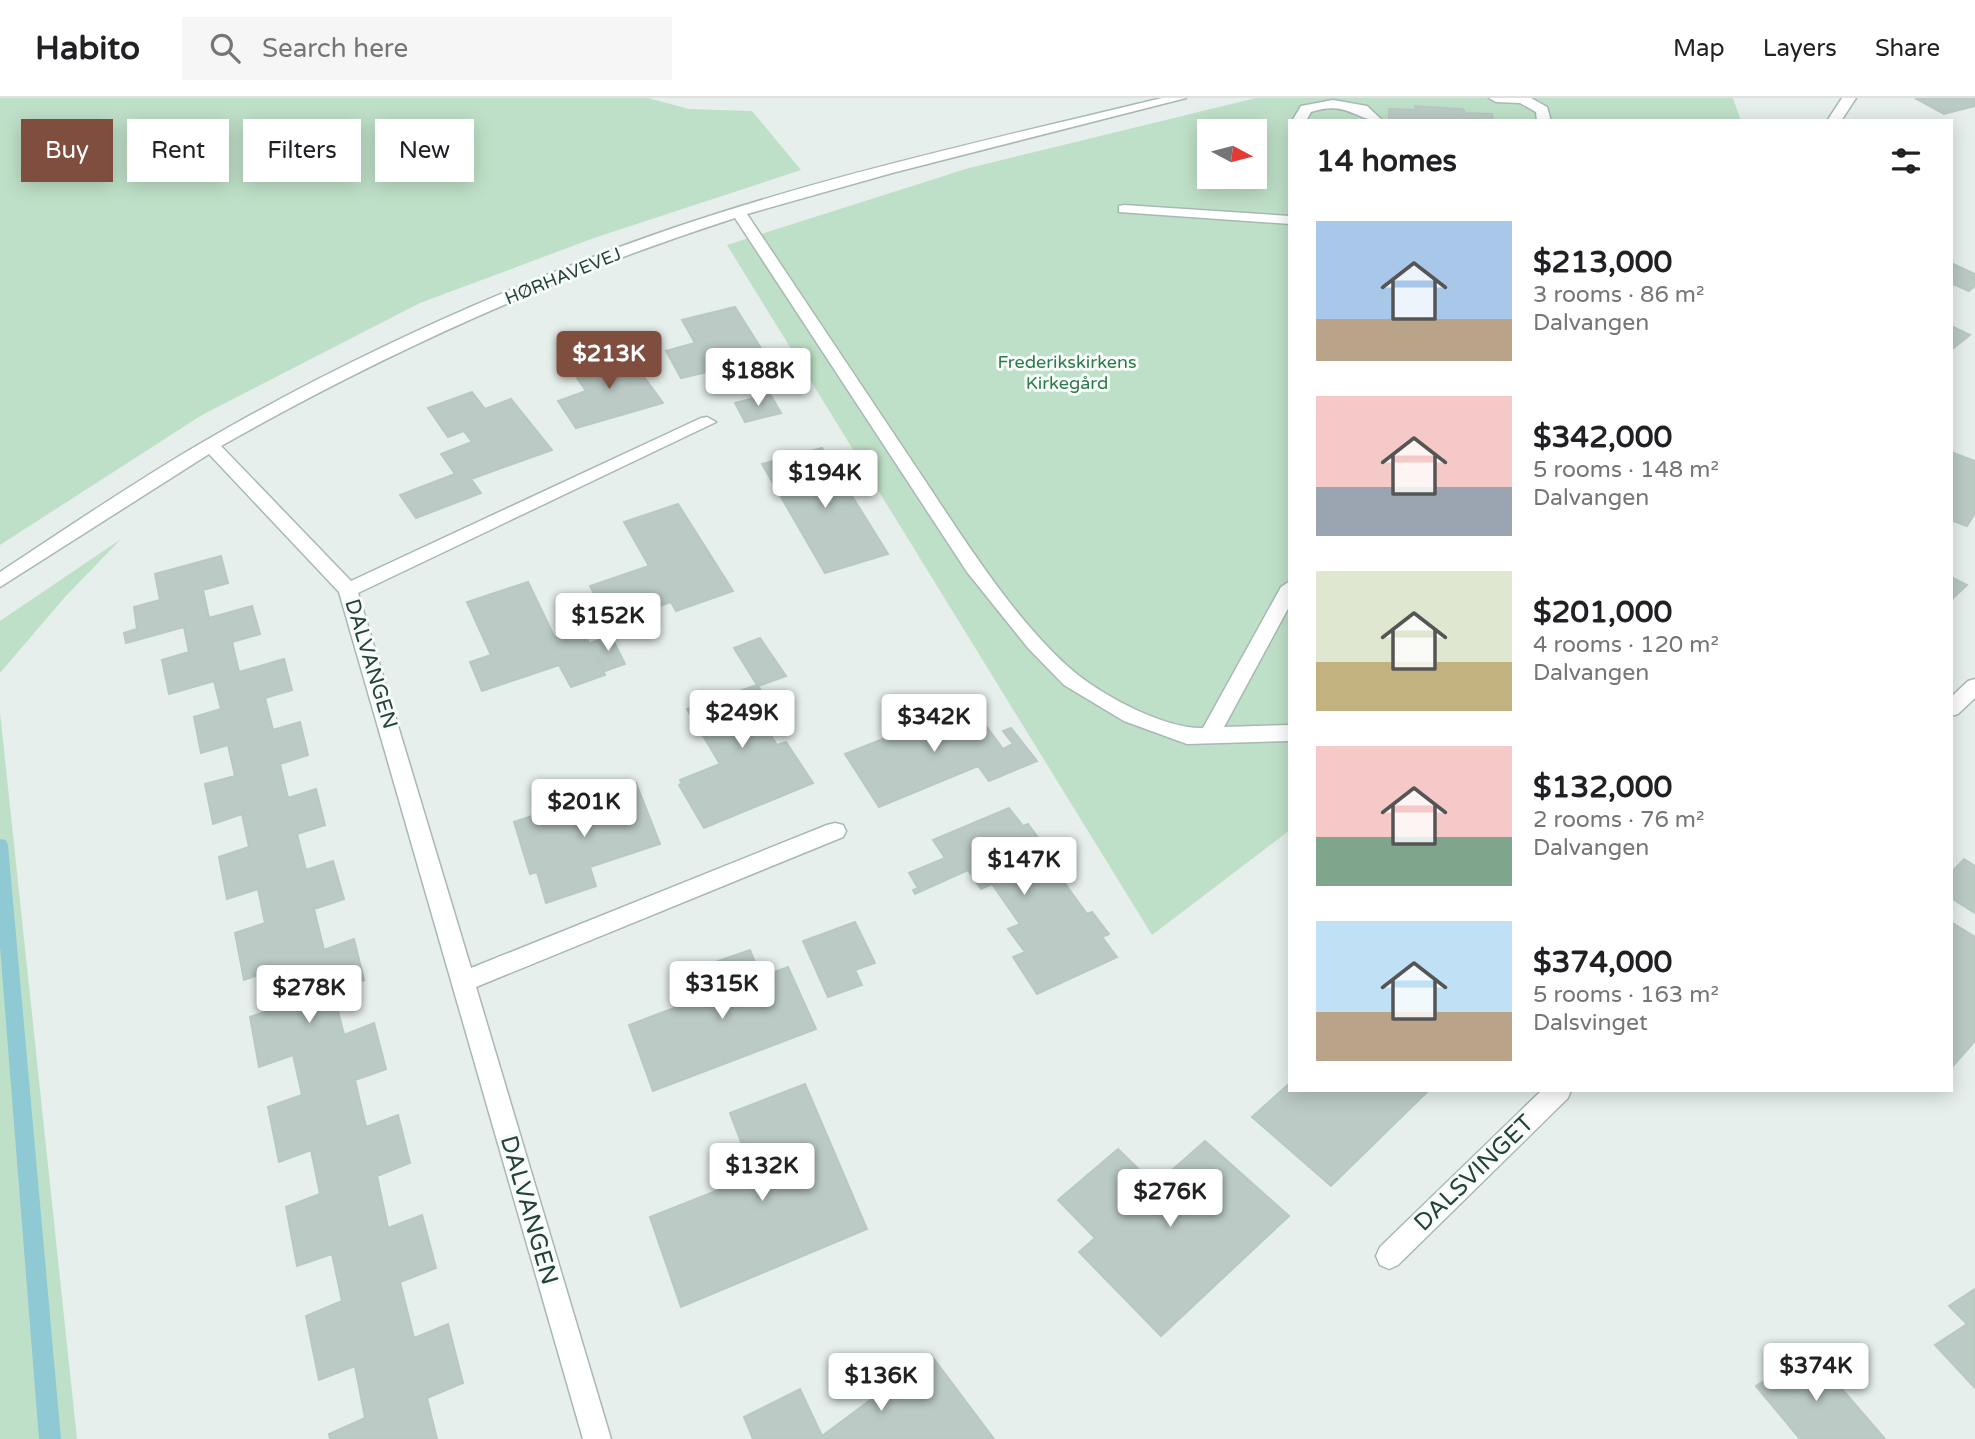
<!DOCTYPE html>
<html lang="en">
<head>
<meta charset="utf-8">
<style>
  body { margin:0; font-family:"Varela Round",sans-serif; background:#f6f6f6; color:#202124; height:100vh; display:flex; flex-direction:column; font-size:26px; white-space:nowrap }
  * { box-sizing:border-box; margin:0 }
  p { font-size:23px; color:#757577 }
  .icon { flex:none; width:38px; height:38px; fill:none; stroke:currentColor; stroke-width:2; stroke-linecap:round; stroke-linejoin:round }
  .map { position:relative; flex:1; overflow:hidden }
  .drawer { position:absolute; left:1288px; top:21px; width:665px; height:973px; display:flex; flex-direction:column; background:#fff; border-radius:0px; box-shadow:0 4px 18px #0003 }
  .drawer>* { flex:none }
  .hud { position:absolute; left:21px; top:21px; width:665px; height:63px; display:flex; gap:14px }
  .needle { width:46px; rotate:97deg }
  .tools { position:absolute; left:1197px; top:21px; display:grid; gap:14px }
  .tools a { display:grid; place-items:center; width:70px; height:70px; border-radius:0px; background:#fff; box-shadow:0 4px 18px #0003; font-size:35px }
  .price { position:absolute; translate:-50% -60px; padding:0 16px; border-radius:7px; background:#fff; color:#222; font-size:23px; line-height:46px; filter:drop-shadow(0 2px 4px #0008) }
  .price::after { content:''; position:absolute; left:50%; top:42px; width:21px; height:16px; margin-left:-10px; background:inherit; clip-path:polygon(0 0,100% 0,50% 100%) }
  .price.active { background:#7f4e3f; color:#fff }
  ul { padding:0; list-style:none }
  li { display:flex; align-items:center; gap:21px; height:175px; padding:0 28px }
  li span { display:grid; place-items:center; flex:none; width:196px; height:140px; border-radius:0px; color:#555 }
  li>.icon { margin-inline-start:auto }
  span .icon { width:84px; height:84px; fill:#fffc; stroke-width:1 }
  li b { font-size:30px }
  h2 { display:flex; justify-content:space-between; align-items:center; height:84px; padding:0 28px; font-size:30px }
  .chip { padding:0 24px; border-radius:0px; background:#fff; box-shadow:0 4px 18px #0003; font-size:24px; line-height:63px }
  .chip.active { background:#7f4e3f; color:#fff }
  header { display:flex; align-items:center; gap:42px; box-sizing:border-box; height:98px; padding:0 35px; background:#fff; border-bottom:2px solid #e0e0e0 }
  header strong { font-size:33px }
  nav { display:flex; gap:38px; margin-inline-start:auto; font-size:24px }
  .search { width:490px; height:63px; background:#f6f6f6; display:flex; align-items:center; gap:18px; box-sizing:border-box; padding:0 24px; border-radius:0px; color:#757577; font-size:26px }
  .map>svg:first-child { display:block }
</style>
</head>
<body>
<header>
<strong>Habito</strong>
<div class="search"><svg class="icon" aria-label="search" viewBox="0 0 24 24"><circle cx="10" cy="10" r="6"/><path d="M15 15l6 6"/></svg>Search here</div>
<nav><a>Map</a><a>Layers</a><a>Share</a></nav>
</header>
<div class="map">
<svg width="1975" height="1341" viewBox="0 0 1975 1341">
  <rect width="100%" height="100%" fill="#e6efeb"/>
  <path fill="#bfe0c8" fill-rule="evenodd" d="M0,0h648l41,11 63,2 49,59 -207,68 -174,65 -218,112 -202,130z
    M1256,0h477l8,23h-451v709l-138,105 -425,-690 242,-77zM1209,33h46v46h-46z
    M121,441l-56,58 -65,76v-52z
    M0,614l77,727h-77z"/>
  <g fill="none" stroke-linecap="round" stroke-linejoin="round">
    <path fill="#8ec9d4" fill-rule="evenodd" d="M0,741l6,1 2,5 53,594h-22l-39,-492z"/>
  </g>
  <path fill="#bbcac4" stroke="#b8c9c2" stroke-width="2" d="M1915,0h60v8l-31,8z
    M1415,8l48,3 2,4 27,1 1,7h-104v-12l27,1z
    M1951,165l24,11v12l-6,5 -18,-8z
    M735,209l32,51 -86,20 -15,-27 29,-8 -13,-23z
    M1951,228l19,9 -19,15z
    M626,254l37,51 -87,25 -18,-27 28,-10 -15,-22z
    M472,294l13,17 26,-10 41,51 -81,29 10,14 -65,25 -16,-23 55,-21 -14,-20 31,-12 -8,-11 -16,6 -20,-29z
    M770,296l11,19 -36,9 -10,-19z
    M822,350l13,22 6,-2 6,11 -5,1 46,74 -63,19 -63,-109z
    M1951,354l24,9v52l-8,13 -16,-6z
    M678,406l55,87 -57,20 -5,-9 -61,21 -20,-37 59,-20 -25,-44z
    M221,458l7,27 -25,7 6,28 43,-12 8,28 -28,8 7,30 45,-13 8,31 -27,8 8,32 27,-8 8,33 -28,9 8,34 28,-9 9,36 -28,9 9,36 27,-9 11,38 -30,10 10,41 30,-11 10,41 -31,11 11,44 30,-12 12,46 -31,11 11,47 32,-12 12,48 -33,13 11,52 34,-13 14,53 -36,14 14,56 34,-14 15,59 -36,15 10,41h-107l-1,-5 36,-16 -10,-52 -36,14 -13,-64 36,-15 -10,-47 -35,12 -11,-59 34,-13 -9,-44 -32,12 -11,-55 34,-12 -9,-40 -34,12 -9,-50 32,-11 -7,-37 -31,11 -9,-47 30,-10 -7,-34 -31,10 -8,-42 30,-10 -7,-33 -29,10 -8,-40 30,-8 -7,-31 -27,8 -7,-36 27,-8 -7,-28 -45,13 -7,-34 27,-8 -5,-25 -58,16 -2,-10 13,-4 -3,-22 26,-7 -5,-26z
    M1951,479l16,8 -16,15z
    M528,484l27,56 27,-9 23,46 -34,12 -12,-22 -77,26 -12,-29 21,-7 -24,-53z
    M611,538l14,28 -20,7 -15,-28z
    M760,540l26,38 -28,10 4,6 -16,6 31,47 9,-3 27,41 -109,45 -25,-43 3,-2 -2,-3 40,-16 -33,-55 70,-24 -23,-37z
    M970,606l33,45 10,-5 -10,-13 8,-3 26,33 -48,20 -11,-15 -99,41 -34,-53 53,-21 -11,-16 25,-9 10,15z
    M613,685l2,6 21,-6 24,61 -70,23 6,19 -50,17 -9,-31 -7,2 -16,-52 89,-29 -2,-6z
    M1009,710l14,18 5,-2 14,19 -5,2 50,69 5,-2 17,22 -7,3 15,20 -80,37 -24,-37 12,-5 -17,-23 12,-5 -28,-40 -11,5 -13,-19 -53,24 -2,-4 5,-2 -9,-15 36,-15 -12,-18z
    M1964,761l11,7v47l-24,-15v-25z
    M855,824l20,41 -20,7 7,15 -34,12 -25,-56z
    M1951,824l24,15v104l-24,27z
    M750,852l11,27 27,-10 28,62 -163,62 -24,-66 77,-29 -11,-27z
    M1290,985v7h139l-98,96 -79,-69z
    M805,986l62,145 -186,78 -31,-90 104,-41 -24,-63z
    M1205,1043l84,75 -128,120 -82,-84 16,-14 -37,-38 60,-51 37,36z
    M1975,1191v99l-40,-43 32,-21 -18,-18z
    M1810,1254l75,87h-85l-44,-53z
    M931,1257l63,84h-241l-9,-22 56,-28 22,47z"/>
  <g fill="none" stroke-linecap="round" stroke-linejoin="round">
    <defs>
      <path id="minor" d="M1162,0h24l-294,75 -145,41c59,88 118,177 177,265 41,62 96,149 154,196 29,23 88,54 125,53l78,-141 9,-6v24l-66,122 66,-2v16l-103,3 -63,-23 -60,-36 -36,-37 -61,-76 -232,-354c-180,58 -350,135 -514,228l130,135 350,-163 6,-1 9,5 -358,171 113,375 356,-143 8,-2 8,2 3,6 -3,6 -367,150 135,452h-28l-244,-847 -130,-138 -209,133v-15c67,-44 134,-90 203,-130 124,-72 256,-134 390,-185 184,-71 378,-113 569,-159z
        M1489,0h42l16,9 4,14h-14l-1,-9 -16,-9 -24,-1z
        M1842,0h14l-15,23h-14z
        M1333,2l34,6 16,15c-29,0 -34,-21 -72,-9l-5,9h-14l9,-15z
        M1124,107l166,11v8l-171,-12v-6z
        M1975,581v19l-17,16 -7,2v-19l17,-16z
        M1542,992h29l-3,8 -170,167 -9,4 -9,-4 -4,-9 4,-9z"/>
    </defs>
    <use href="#minor" stroke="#a8b8b2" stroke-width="3"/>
    <use href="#minor" fill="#fff" fill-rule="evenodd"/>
  </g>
  <g text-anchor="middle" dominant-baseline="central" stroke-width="6" stroke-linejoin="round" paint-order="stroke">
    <g font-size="18" fill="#24423a" stroke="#f7fbf9">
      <text transform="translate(563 178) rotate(-22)">HØRHAVEVEJ</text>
    </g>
    <g font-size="18" fill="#2d7a4b" stroke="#f7fbf9">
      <text x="1067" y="264">Frederikskirkens<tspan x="1067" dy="21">Kirkegård</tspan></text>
    </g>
    <g font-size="21" fill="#24423a" stroke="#f7fbf9">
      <text transform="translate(371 566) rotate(73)">DALVANGEN</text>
    </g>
    <g font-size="24" fill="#24423a" stroke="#f7fbf9">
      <text transform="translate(1474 1075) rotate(-44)">DALSVINGET</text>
      <text transform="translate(529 1112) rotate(74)">DALVANGEN</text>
    </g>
  </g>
</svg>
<div class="tools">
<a><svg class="needle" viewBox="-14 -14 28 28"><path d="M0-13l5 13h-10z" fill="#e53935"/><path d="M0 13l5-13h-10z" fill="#757577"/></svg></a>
</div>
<b class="price active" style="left:609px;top:293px">$213K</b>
<b class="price" style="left:758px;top:310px">$188K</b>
<b class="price" style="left:825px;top:412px">$194K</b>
<b class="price" style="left:608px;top:555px">$152K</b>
<b class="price" style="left:742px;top:652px">$249K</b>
<b class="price" style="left:934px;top:656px">$342K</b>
<b class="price" style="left:584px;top:741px">$201K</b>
<b class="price" style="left:1024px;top:799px">$147K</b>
<b class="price" style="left:722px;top:923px">$315K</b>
<b class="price" style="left:309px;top:927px">$278K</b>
<b class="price" style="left:762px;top:1105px">$132K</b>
<b class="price" style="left:1170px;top:1131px">$276K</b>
<b class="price" style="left:1816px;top:1305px">$374K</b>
<b class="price" style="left:881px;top:1315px">$136K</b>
<div class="hud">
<a class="chip active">Buy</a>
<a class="chip">Rent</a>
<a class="chip">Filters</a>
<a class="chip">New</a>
</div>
<section class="drawer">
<h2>14 homes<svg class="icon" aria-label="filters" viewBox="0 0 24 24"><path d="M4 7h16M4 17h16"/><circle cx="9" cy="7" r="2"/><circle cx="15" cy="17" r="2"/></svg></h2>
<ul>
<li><span style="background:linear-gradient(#a9c7e8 70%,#b9a48a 0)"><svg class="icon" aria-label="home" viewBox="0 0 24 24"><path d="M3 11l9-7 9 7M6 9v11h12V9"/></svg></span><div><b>$213,000</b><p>3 rooms · 86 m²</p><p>Dalvangen</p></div></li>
<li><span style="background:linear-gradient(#f6c9c9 65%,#9aa5b1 0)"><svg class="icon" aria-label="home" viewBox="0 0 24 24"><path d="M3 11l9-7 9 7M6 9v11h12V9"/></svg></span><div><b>$342,000</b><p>5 rooms · 148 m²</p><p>Dalvangen</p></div></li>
<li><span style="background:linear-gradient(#dfe7d0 65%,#c2b280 0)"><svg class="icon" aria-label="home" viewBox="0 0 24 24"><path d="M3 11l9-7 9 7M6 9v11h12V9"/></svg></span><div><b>$201,000</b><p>4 rooms · 120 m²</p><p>Dalvangen</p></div></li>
<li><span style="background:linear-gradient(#f6c9c9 65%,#7fa58c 0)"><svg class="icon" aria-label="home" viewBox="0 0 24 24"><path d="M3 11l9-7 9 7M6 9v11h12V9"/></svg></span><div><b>$132,000</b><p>2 rooms · 76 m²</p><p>Dalvangen</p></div></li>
<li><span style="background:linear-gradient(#bfe0f5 65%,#b9a48a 0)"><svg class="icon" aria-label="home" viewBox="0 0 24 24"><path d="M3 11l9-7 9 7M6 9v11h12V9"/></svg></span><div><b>$374,000</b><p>5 rooms · 163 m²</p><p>Dalsvinget</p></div></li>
</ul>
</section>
</div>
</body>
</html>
